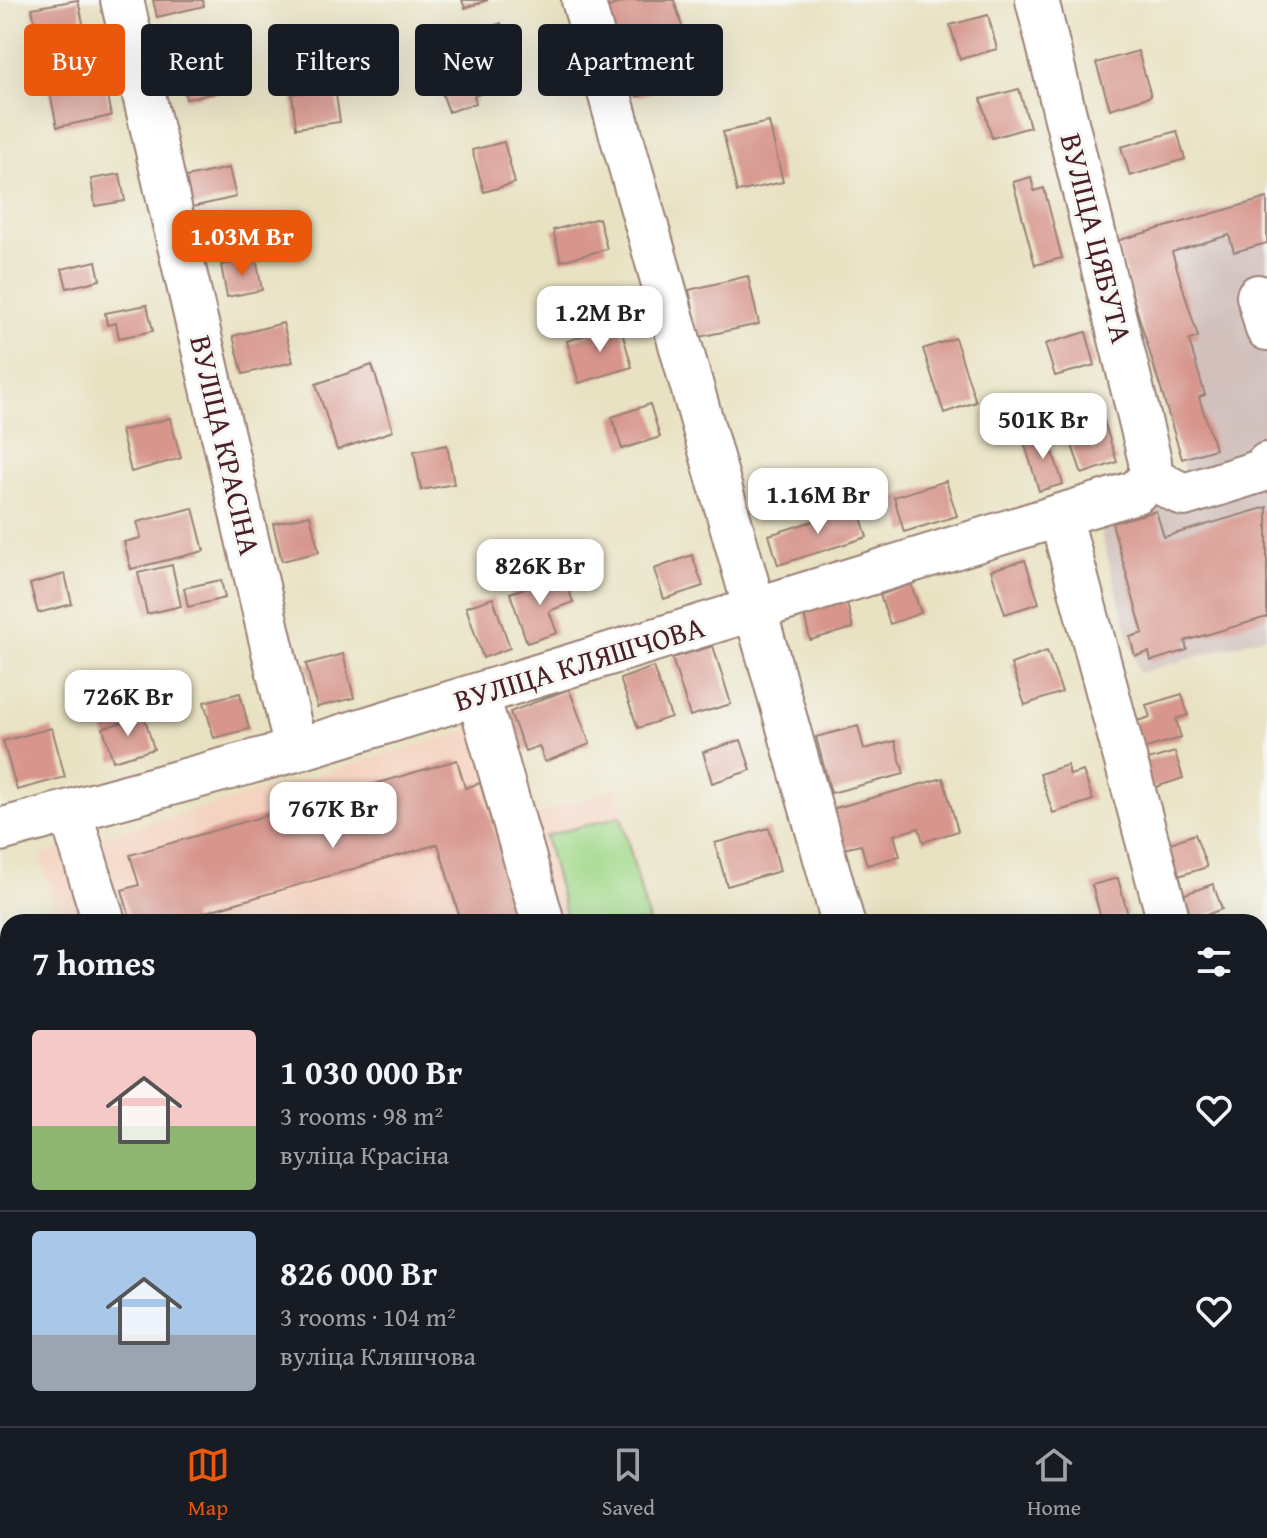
<!DOCTYPE html>
<html lang="en">
<head>
<meta charset="utf-8">
<style>
  body { margin:0; font-family:"Gentium Book Plus",serif; background:#242831; color:#f1f3f6; height:100vh; display:flex; flex-direction:column; font-size:30px; white-space:nowrap }
  * { box-sizing:border-box; margin:0 }
  p { font-size:26px; color:#9ea1a6 }
  .icon { flex:none; width:44px; height:44px; fill:none; stroke:currentColor; stroke-width:2; stroke-linecap:round; stroke-linejoin:round }
  .map { position:relative; flex:1; overflow:hidden }
  .drawer { position:absolute; left:0px; top:914px; width:1268px; height:512px; display:flex; flex-direction:column; background:#171b24; border-radius:24px 24px 0 0; box-shadow:0 8px 32px #0002 }
  .drawer>* { flex:none }
  .guide { position:absolute; left:24px; top:24px; width:800px; height:72px; display:flex; gap:16px }
  .price { position:absolute; translate:-50% -68px; padding:0 18px; border-radius:16px; background:#fff; color:#222; font-size:26px; line-height:52px; filter:drop-shadow(0 2px 4px #0008) }
  .price::after { content:''; position:absolute; left:50%; top:48px; width:24px; height:18px; margin-left:-12px; background:inherit; clip-path:polygon(0 0,100% 0,50% 100%) }
  .price.selected { background:#ea580c; color:#fff }
  ul { padding:0; list-style:none }
  li { display:flex; align-items:center; gap:24px; height:200px; padding:0 32px }
  li+li { border-top:2px solid #363941 }
  li span { display:grid; place-items:center; flex:none; width:224px; height:160px; border-radius:8px; color:#555 }
  li>.icon { margin-inline-start:auto }
  span .icon { width:96px; height:96px; fill:#fffc; stroke-width:1 }
  li b { font-size:34px }
  h2 { display:flex; justify-content:space-between; align-items:center; height:96px; padding:0 32px; font-size:34px }
  .pill { padding:0 28px; border-radius:8px; background:#171b24; box-shadow:0 8px 32px #0002; font-size:28px; line-height:72px }
  .pill.selected { background:#ea580c; color:#fff }
  .menu { display:flex; justify-content:space-around; align-items:center; height:112px; border-top:2px solid #363941; background:#171b24; font-size:22px; color:#9ea1a6 }
  .menu a { display:grid; justify-items:center; gap:4px }
  .menu .selected { color:#ea580c }
  .map>svg:first-child { display:block }
</style>
</head>
<body>
<div class="map">
<svg width="1267" height="1426" viewBox="0 0 1267 1426">
  <rect width="100%" height="100%" fill="#f6f6f2"/>
  <filter id="ink" filterUnits="userSpaceOnUse"><feTurbulence type="fractalNoise" baseFrequency=".0125" numOctaves="2"/><feDisplacementMap in="SourceGraphic" scale="16" xChannelSelector="R" yChannelSelector="G"/><feConvolveMatrix kernelMatrix="1 2 1 2 8 2 1 2 1" color-interpolation-filters="sRGB"/></filter>
  <filter id="wash" filterUnits="userSpaceOnUse"><feTurbulence type="fractalNoise" baseFrequency=".006" numOctaves="4" result="noise"/><feDisplacementMap in="SourceGraphic" scale="32" xChannelSelector="R" yChannelSelector="G"/><feGaussianBlur stdDeviation="1.8" result="paint"/><feColorMatrix in="noise" values="0 0 0 0 0 0 0 0 0 0 0 0 0 0 0 0 0 1.4 0 .05"/><feComposite in="paint" operator="in"/></filter>
  <g filter="url(#wash)">
    <rect width="100%" height="100%" fill="#e9e2c2"/>
    <path fill="#f5d3c1" d="M507,719l30,96 80,-28 35,135h-592l-21,-66z
      M1267,1287v139h-83l-1,-8h77v-128z"/>
    <path fill="#d1c0bc" d="M1267,195v441l-128,37 -40,-147 67,-18 19,-36 -69,-231z
      M726,1418h227l3,8h-253z"/>
    <path fill="#a1d98a" stroke="#767c5a" stroke-width="2" d="M621,816l28,106h-81l-23,-86z"/>
    <g id="blocks">
      <path fill="#d7958c" d="M78,0l6,28 -46,10 -6,-30z
        M153,0h50l1,6 -47,11z
        M462,0h26l-23,8z
        M631,0h43l10,33 -67,20 -13,-45z
        M988,15l9,34 -37,10 -10,-34z
        M501,23l20,57 -47,16 2,7 -27,9 -19,-52 29,-10 -3,-11z
        M1138,51l13,45 -41,13 -14,-46z
        M665,58l9,27 -37,12 -9,-27z
        M232,67l3,22 -49,10 -4,-23z
        M66,74l1,8 36,-7 8,41 -54,11 -10,-49z
        M335,88l5,34 -44,6 -4,-34z
        M1019,89l11,38 -38,11 -11,-39z
        M769,122l14,60 -46,10 -14,-60z
        M1177,131l8,28 -55,17 -9,-29z
        M504,142l11,41 -31,9 -12,-42z
        M229,168l7,29 -44,10 -6,-30z
        M120,174l5,27 -30,5 -4,-27z
        M1031,177l3,14 10,-3 18,70 -27,7 -22,-83z
        M1267,198v45l-33,9 -5,-17 -57,17 26,85 -9,3 16,55 -6,2 16,52 -33,10 -66,-218z
        M599,218l8,31 -46,12 -8,-31z
        M256,258l6,32 -35,7 -6,-32z
        M96,261l4,19 -33,8 -5,-19z
        M748,276l11,48 -60,13 -10,-47z
        M147,305l6,26 -34,7 -3,-15 -9,2 -2,-12z
        M283,323l10,39 -50,12 -10,-38z
        M620,325l12,42 -53,16 -12,-42z
        M1086,332l9,33 -40,11 -10,-32z
        M955,338l21,64 -32,11 -21,-64z
        M372,365l21,66 -56,19 -21,-66z
        M650,404l10,33 -38,12 -10,-32z
        M170,418l11,40 -50,14 -10,-41z
        M1104,422l13,40 -35,12 -14,-40z
        M1046,431l17,53 -24,7 -16,-53z
        M447,445l7,39 -33,6 -7,-39z
        M946,481l11,35 -53,16 -10,-35z
        M858,507l9,30 -89,28 -9,-30z
        M1267,507v110l-82,24 2,9 -36,11 -2,-9 -14,4 -5,-19 13,-4 -31,-110 44,-12 8,26z
        M193,508l11,43 -73,18 -7,-27 17,-4 -4,-16z
        M310,515l9,37 -37,9 -9,-37z
        M692,555l11,31 -39,13 -10,-30z
        M1025,560l14,43 -34,11 -14,-44z
        M172,565l9,41 -34,8 -9,-41z
        M65,574l7,30 -34,9 -8,-29z
        M564,575l9,27 -24,9 8,22 -30,10 -17,-50z
        M221,580l4,18 -37,9 -4,-19z
        M911,584l10,29 -31,11 -10,-29z
        M493,598l17,50 -27,10 -17,-51z
        M846,599l7,29 -43,12 -7,-30z
        M713,646l18,58 -41,12 -18,-58z
        M1047,651l15,41 -37,13 -14,-41z
        M343,654l11,44 -37,9 -11,-43z
        M653,667l18,50 -33,11 -18,-49z
        M569,689l21,55 -45,18 -6,-16 -14,5 -15,-39z
        M240,693l9,36 -35,9 -10,-36z
        M1182,694l6,21 -12,4 5,19 -42,12 -8,-27 19,-6 -4,-12z
        M144,716l10,33 -41,12 -10,-33z
        M858,726l6,23 31,-8 9,33 -73,19 -15,-56z
        M52,728l13,49 -48,13 -14,-49z
        M741,740l10,30 -39,13 -9,-31z
        M1175,752l8,26 -36,12 -9,-27z
        M457,760l8,28 15,-5 41,139h-60l-23,-78 -246,72 2,6h-63l-9,-32 17,-5 -9,-30z
        M1067,765l3,10 13,-4 10,29 -40,13 -13,-39z
        M943,778l15,53 -35,11 -4,-14 -25,7 6,21 -33,9 -6,-20 -18,4 -11,-40z
        M769,828l11,43 -53,15 -12,-43z
        M1195,834l12,33 -35,11 -10,-32z
        M1118,878l10,37 -26,7 -10,-37z
        M1213,884l9,25 -34,13 -9,-26z
        M8,1004v50l-8,2v-50z
        M1267,1055v23l-4,2 -3,-21z
        M1267,1291v27l-1,1 -6,-25z
        M1262,1389l5,37h-45l-2,-8h40z
        M150,1418h43l3,8h-43z
        M332,1418h33l3,8h-33z
        M395,1418h38l3,8h-38z
        M767,1418h27l3,8h-52z
        M809,1418h66l3,8h-66z
        M1026,1418h52l2,6 -51,2z"/>
    </g>
  </g>
  <g filter="url(#ink)">
    <use href="#blocks" fill-opacity="0" stroke="#9a8076" stroke-width="2"/>
    <g fill="none" stroke-linecap="round" stroke-linejoin="round">
      <defs>
        <path id="minor" d="M122,0l174,750
          M583,0l260,922
          M1037,0l113,461v17
          M1258,296l9,33
          M1150,478l34,17 80,-25 3,-6
          M1060,515l109,407
          M478,695l65,227
          M70,811l34,111
          M0,830l296,-80 840,-258 14,-14
          M1260,1158l7,-3
          M0,1265l8,30
          M40,1418l2,8
          M487,1418l2,8
          M985,1418l3,8
          M619,1426l22,-8"/>
      </defs>
      <use href="#minor" stroke="#9a8076" stroke-width="46"/>
      <use href="#minor" stroke="#fff" stroke-width="42"/>
    </g>
  </g>
  <g text-anchor="middle" dominant-baseline="central" stroke-width="6" stroke-linejoin="round" paint-order="stroke">
    <g font-size="30" fill="#4a1f2b" stroke="#f6f6f2">
      <text transform="translate(1097 238) rotate(76)">ВУЛІЦА ЦЯБУТА</text>
      <text transform="translate(226 445) rotate(77)">ВУЛІЦА КРАСІНА</text>
      <text transform="translate(579 663) rotate(-17)">ВУЛІЦА КЛЯШЧОВА</text>
    </g>
  </g>
</svg>
<b class="price selected" style="left:242px;top:278px">1.03M Br</b>
<b class="price" style="left:600px;top:354px">1.2M Br</b>
<b class="price" style="left:1043px;top:461px">501K Br</b>
<b class="price" style="left:818px;top:536px">1.16M Br</b>
<b class="price" style="left:540px;top:607px">826K Br</b>
<b class="price" style="left:128px;top:738px">726K Br</b>
<b class="price" style="left:333px;top:850px">767K Br</b>
<div class="guide">
<a class="pill selected">Buy</a>
<a class="pill">Rent</a>
<a class="pill">Filters</a>
<a class="pill">New</a>
<a class="pill">Apartment</a>
</div>
<section class="drawer">
<h2>7 homes<svg class="icon" aria-label="filters" viewBox="0 0 24 24"><path d="M4 7h16M4 17h16"/><circle cx="9" cy="7" r="2"/><circle cx="15" cy="17" r="2"/></svg></h2>
<ul>
<li><span style="background:linear-gradient(#f6c9c9 60%,#8fb573 0)"><svg class="icon" aria-label="home" viewBox="0 0 24 24"><path d="M3 11l9-7 9 7M6 9v11h12V9"/></svg></span><div><b>1 030 000 Br</b><p>3 rooms · 98 m²</p><p>вуліца Красіна</p></div><svg class="icon" aria-label="heart" viewBox="0 0 24 24"><path d="M12 20l-8-8c-3-5 5-10 8-4 3-6 11-1 8 4z"/></svg></li>
<li><span style="background:linear-gradient(#a9c7e8 65%,#9aa5b1 0)"><svg class="icon" aria-label="home" viewBox="0 0 24 24"><path d="M3 11l9-7 9 7M6 9v11h12V9"/></svg></span><div><b>826 000 Br</b><p>3 rooms · 104 m²</p><p>вуліца Кляшчова</p></div><svg class="icon" aria-label="heart" viewBox="0 0 24 24"><path d="M12 20l-8-8c-3-5 5-10 8-4 3-6 11-1 8 4z"/></svg></li>
</ul>
</section>
</div>
<nav class="menu">
<a class="selected"><svg class="icon" aria-label="map" viewBox="0 0 24 24"><path d="M3 6l6-2 6 2 6-2v14l-6 2-6-2-6 2zM9 4v14M15 6v14"/></svg>Map</a>
<a><svg class="icon" aria-label="saved" viewBox="0 0 24 24"><path d="M7 4h10v16l-5-4-5 4z"/></svg>Saved</a>
<a><svg class="icon" aria-label="home" viewBox="0 0 24 24"><path d="M3 11l9-7 9 7M6 9v11h12V9"/></svg>Home</a>
</nav>
</body>
</html>
